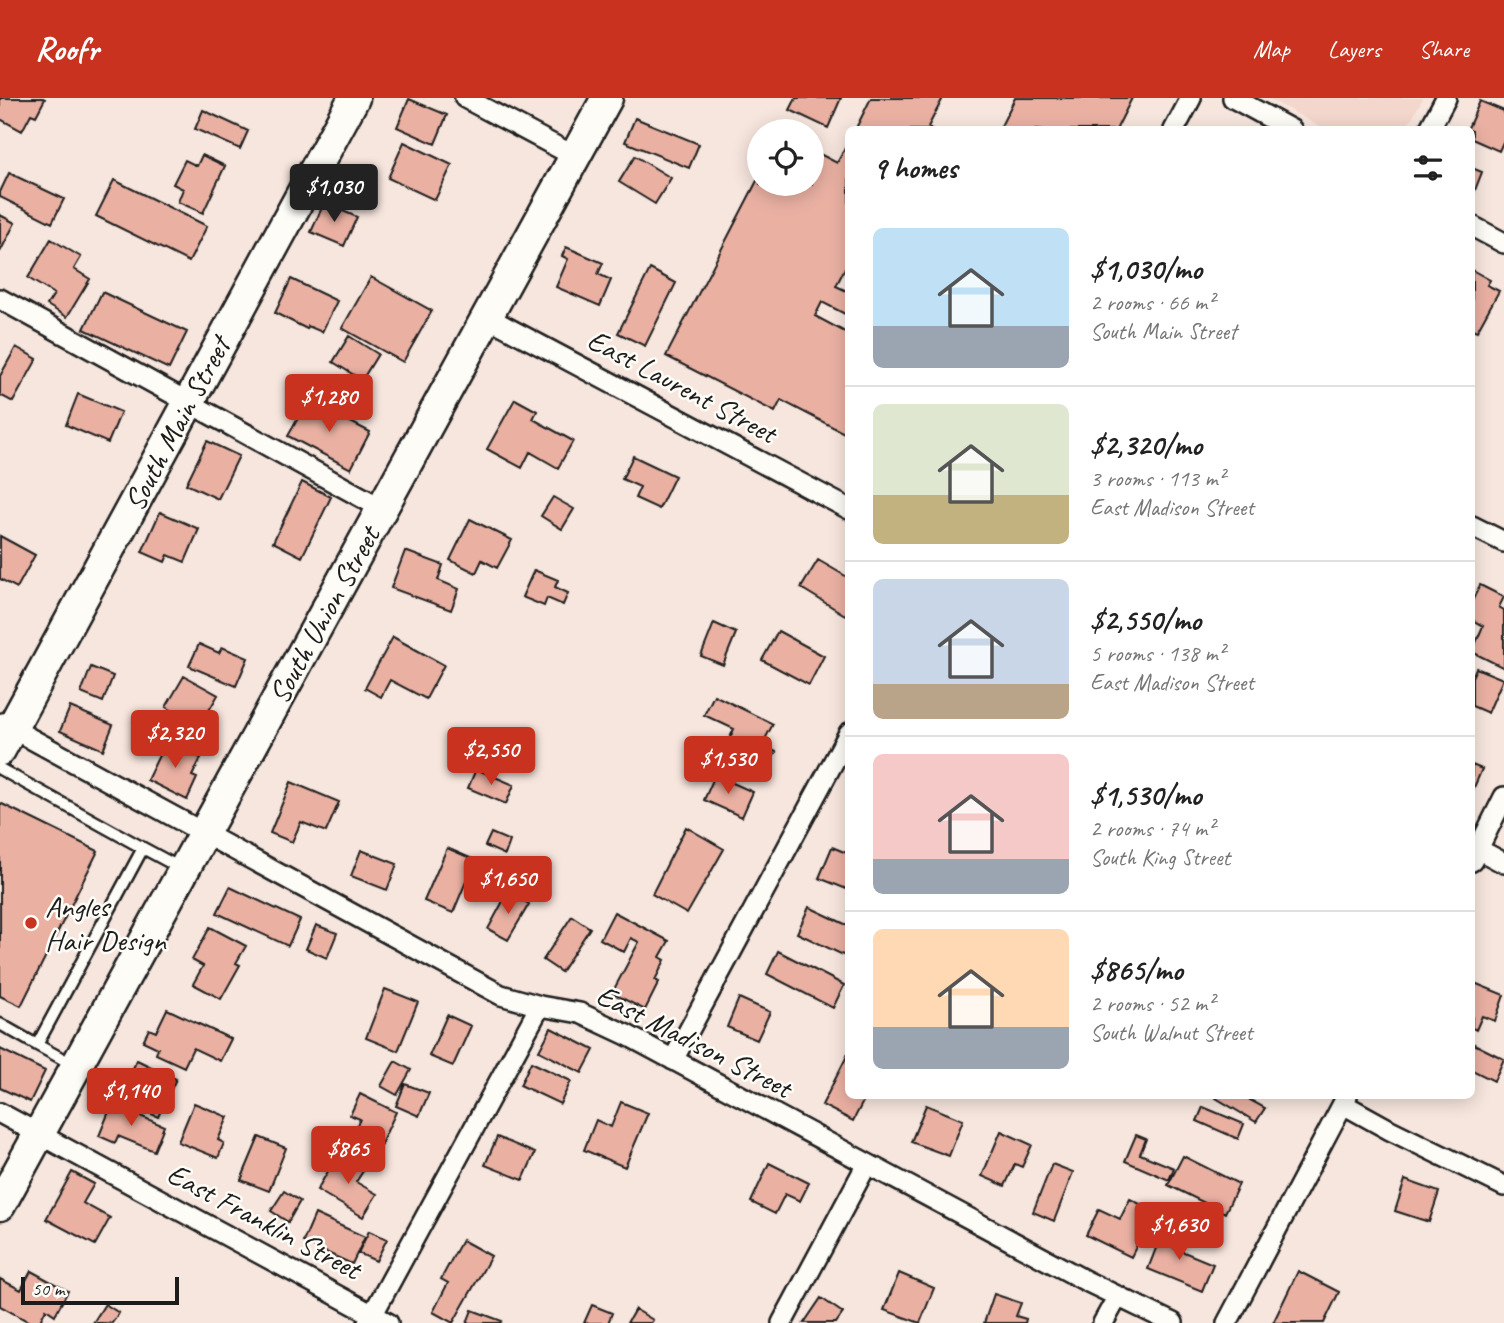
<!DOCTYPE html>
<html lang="en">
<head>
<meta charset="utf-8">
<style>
  body { margin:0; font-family:Caveat,sans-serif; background:#f2f2f2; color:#222; height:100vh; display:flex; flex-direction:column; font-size:26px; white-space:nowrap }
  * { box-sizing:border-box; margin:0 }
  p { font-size:23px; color:#767676 }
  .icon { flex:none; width:38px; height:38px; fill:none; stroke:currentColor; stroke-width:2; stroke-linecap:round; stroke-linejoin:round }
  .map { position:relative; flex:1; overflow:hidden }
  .details { position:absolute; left:845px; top:28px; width:630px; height:973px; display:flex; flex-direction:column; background:#fff; border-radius:10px; box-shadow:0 4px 18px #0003 }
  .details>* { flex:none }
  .buttons { position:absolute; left:747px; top:21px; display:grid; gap:14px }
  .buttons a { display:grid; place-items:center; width:77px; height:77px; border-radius:50%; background:#fff; box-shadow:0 4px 18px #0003; font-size:35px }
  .scale { position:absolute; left:21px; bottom:18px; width:158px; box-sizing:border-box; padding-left:7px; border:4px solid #1c1c1c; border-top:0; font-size:19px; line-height:24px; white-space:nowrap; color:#1c1c1c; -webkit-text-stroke:5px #fdfcf7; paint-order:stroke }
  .price { position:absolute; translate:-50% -60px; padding:0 16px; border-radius:7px; background:#c8321e; color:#fff; font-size:23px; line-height:46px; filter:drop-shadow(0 2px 4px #0008) }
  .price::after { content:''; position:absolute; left:50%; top:42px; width:21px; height:16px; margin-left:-10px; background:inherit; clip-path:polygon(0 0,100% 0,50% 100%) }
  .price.current { background:#222; color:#fff }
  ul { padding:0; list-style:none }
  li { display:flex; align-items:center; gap:21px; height:175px; padding:0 28px }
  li+li { border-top:2px solid #e0e0e0 }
  li span { display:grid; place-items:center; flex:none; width:196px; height:140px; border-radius:10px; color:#555 }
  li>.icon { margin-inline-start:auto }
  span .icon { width:84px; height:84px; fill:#fffc; stroke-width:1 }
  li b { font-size:30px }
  h2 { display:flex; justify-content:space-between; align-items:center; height:84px; padding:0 28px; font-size:30px }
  header { display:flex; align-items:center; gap:42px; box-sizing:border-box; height:98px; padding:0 35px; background:#c8321e; color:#fff }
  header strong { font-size:33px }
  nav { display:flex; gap:38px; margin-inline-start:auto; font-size:24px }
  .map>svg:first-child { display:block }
</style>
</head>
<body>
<header>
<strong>Roofr</strong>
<nav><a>Map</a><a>Layers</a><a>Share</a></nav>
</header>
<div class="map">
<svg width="1504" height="1225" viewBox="0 0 1504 1225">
  <rect width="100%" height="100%" fill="#f7e6de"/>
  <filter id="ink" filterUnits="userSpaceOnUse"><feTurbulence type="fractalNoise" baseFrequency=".0143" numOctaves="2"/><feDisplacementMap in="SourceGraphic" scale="14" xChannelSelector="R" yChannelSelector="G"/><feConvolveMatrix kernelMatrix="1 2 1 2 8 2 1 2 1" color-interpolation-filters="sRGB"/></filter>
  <g filter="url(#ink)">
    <path fill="#f3d6cc" d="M1268,0h155l-17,31 -80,1z"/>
    <path fill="#eab1a3" stroke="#1c1c1c" stroke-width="2" d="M0,0h43l2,1 -9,17 -5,-2 -9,17 -22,-12z
      M796,0h45l-13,30 -38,-18z
      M871,0h72l-15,29 4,3h-77z
      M1015,0h117l-16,32h-117z
      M409,1l38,16 -12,29 -38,-17z
      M1480,3l24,10v29l-5,11 -27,-12v-9h-5z
      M203,12l45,21 -8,18 -45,-20z
      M635,20l64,26 -10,24 -64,-26z
      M849,43v119l-13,26 13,6v24l-27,-14 -7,14 34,18v89l-5,10 -63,-33 -6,12 -109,-56 94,-181v9h52v-34l25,13z
      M404,44l48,23 -17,35 -47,-22z
      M202,57l23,11 -22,47 -25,-11 5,-13 -10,-5 12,-24 12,6z
      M635,58l36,22 -16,26 -36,-22z
      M1472,70l10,4 -10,26z
      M9,75l55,26 -12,24 -52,-26v-5z
      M114,82l93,46 -18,36 -93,-46z
      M324,105l33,14 -13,29 -33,-14z
      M0,117l15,8 -15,29z
      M51,141l30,18 -7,12 16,10 -23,38 -20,-12 7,-11 -26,-16z
      M566,149l37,16 -5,11 13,6 -11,26 -44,-19 12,-28 -6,-3z
      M650,171l26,14 -31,63 -27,-13z
      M1472,172l18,10 -3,5 12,6 -22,40 -5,-2z
      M371,179l61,34 -29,51 -61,-34z
      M291,181l46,22 -15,31 -14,-6 -1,3 -32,-16z
      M102,194l85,40 -18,37 -85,-40z
      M349,238l29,18 -16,26 -29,-18z
      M16,249l21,12 -24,43 -13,-7v-19z
      M78,296l43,18 -13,31 -42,-18z
      M515,301l22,12 -4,8 40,22 -15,27 -28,-16 -8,16 -35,-19z
      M308,302l62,32 -19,37 -63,-33z
      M207,343l32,15 -21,43 -32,-15z
      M633,358l42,20 -16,33 -24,-11 5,-11 -18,-8z
      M302,384l29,15 -29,60 -29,-15z
      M553,399l21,12 -12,20 -21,-13z
      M160,414l39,17 -14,33 -17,-7 -3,7 -23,-10z
      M470,421l42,21 -15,28 -15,-8 -6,13 -26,-13z
      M0,438l35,19 -18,33 -17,-9z
      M405,453l38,14 -5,15 21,9 -8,21 -60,-22z
      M818,462l31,18v31l-4,6 -44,-27z
      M534,472l24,10 -3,7 13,6 -5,12 -16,-7 -3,8 -22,-9z
      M1480,487l24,12 -5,10 5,3v58l-32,-16 11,-26 -11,-6v-19z
      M714,525l22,10 -13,32 -22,-9z
      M778,533l46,25 -15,29 -47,-25z
      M393,539l51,28 -18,34 -36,-19 -9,17 -16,-9z
      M199,546l20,9 3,-6 26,11 -12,28 -47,-20z
      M91,569l22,9 -10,26 -22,-9z
      M1476,570l27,11 -15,34 -16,-7v-29z
      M184,578l34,19 -18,31 -34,-19z
      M714,597l59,29 -11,21 14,7 -15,29 -42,-20 15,-32 -30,-14z
      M70,609l43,18 -10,25 -43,-19z
      M166,643l35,17 -9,18 5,2 -10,22 -40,-20z
      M1472,667l10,4 -10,23z
      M476,671l38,16 -8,19 -38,-16z
      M715,677l38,17 -11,25 -38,-17z
      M291,684l48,20 -13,30 -25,-10 -9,20 -22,-9z
      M0,705l98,48 -77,155 -21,-10z
      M686,729l38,22 -37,65 -35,-20z
      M491,735l19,8 -5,14 -20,-9z
      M832,749l17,7v36l-30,-12z
      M447,750l28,12 -22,53 -29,-12z
      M361,752l36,14 -10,26 -36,-14z
      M230,789l70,33 -12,26 -71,-33z
      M508,794l21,12 -21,36 -20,-11z
      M809,809l40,19v23l-4,7 -48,-23z
      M614,814l55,29 -9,16 5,3 -10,20 4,2 -14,28 -33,-17 27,-51 -8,-4 -7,14 -24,-13z
      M572,818l18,12 -29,44 -18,-12z
      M316,827l21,8 -10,25 -21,-9z
      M210,829l36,19 -10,17 4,2 -19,34 -28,-15 10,-18 -11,-6z
      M778,853l66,34 -11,23 -66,-34z
      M1472,884l32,13 -9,26 -13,-5 -6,14 -4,-2z
      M385,891l33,13 -20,49 -32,-13z
      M739,900l31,14 -13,28 -30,-13z
      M167,911l64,30 -11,22 -27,-13 -9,19 -28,-13 2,-6 -15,-7 6,-12 7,3z
      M447,917l24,11 -18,40 -24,-10z
      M551,930l43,22 -12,23 -43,-22z
      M1472,945l32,16 -10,22 -22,-11z
      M0,951l45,22 -15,31 -30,-14z
      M849,954v44h17l-13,25 -31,-16z
      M137,962l39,19 -18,38 -18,-8 6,-12 -22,-11z
      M395,963l16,9 -14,25 -16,-9z
      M531,964l40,19 -11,23 -40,-19z
      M405,986l24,9 -10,23 -23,-10z
      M360,996l36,18 -22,47 -27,-13 13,-27 -10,-4z
      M1218,998h25l22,12 -9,14 -40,-24z
      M621,1004l27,11 -23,54 -41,-17 12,-30 15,7z
      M194,1005l34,14 -10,23 6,3 -6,15 -40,-16z
      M112,1006l52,22 -10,25 -36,-15 -3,7 -16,-7z
      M926,1007l37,15 -14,36 -38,-14z
      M1203,1009l41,17 -6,15 -41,-18z
      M1001,1033l31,14 -10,22 -7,-3 -10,22 -23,-10z
      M1136,1037l10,4 -6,15 34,14 -5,12 -44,-19z
      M259,1039l27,11 -17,43 -28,-11z
      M497,1039l38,16 -12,27 -38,-15z
      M348,1056l19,11 -11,17 21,12 -14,23 -46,-27 17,-29 7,4z
      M1183,1058l56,28 -14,29 -57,-28z
      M769,1065l40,20 -9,18 -15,-7 -10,20 -24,-12z
      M1052,1066l21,8 -19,49 -21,-9z
      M72,1074l22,12 -11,19 27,15 -15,27 -49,-26z
      M1405,1082l34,12 -10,30 -34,-11z
      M284,1093l16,10 -12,21 -17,-11z
      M1130,1101l24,12 -23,46 -45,-22 13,-26 21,10z
      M315,1116l50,23 -13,27 -49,-22z
      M1165,1127l16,6 -7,17 39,16 -11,27 -54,-22z
      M369,1133l18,8 -11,22 -18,-8z
      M462,1142l29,16 -38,67 -20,-11 15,-29 -7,-4z
      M31,1173l37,20 -13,24 -9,-6 -7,14h-8l-31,-17v-27l21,11z
      M1298,1173l41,21 -15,31h-51z
      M899,1175l35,15 -14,35 -36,-13z
      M994,1196l27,9 -5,13 10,3 -1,4h-41z
      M821,1200l22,15 -7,10h-32z
      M105,1206l14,9 -7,10h-19z
      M592,1207l20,8 -4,10h-24z
      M635,1211l18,11 -2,3h-24z
      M472,1212l30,11 -1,2h-34z"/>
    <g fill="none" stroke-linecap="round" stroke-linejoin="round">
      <defs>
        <path id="lane" d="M0,671l143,79 -106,197 -37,-21
          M143,750l39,21
          M37,947l37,20"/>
        <path id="street" d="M465,0l111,59
          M1233,0l59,32
          M1174,32l17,-32
          M1429,32l17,-32
          M1472,128l32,17
          M0,201l383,210
          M487,219l362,192
          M1472,428l32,16
          M2,625l499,272 39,11 40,7 47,22 459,246 87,42
          M1472,748l32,17
          M1472,763l32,-64
          M673,962l176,-327
          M1343,1006l47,26 114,56
          M0,1015l388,210
          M368,1225l172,-317
          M782,1225l85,-159
          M1103,1225l15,-27
          M1227,1225l120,-227"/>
        <path id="primary" d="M0,652l354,-652
          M0,1107l607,-1107"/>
      </defs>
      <use href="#lane" stroke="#1c1c1c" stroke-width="15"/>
      <use href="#street" stroke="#1c1c1c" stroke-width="24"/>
      <use href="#primary" stroke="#1c1c1c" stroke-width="35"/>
      <use href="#lane" stroke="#fdfcf7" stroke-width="10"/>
      <use href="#street" stroke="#fdfcf7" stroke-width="19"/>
      <use href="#primary" stroke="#fdfcf7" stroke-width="30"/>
    </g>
  </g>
  <circle fill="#c8321e" stroke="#fdfcf7" stroke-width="2.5" cx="31" cy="825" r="7"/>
  <g text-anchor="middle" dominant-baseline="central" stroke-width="5" stroke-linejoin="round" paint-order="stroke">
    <g font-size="30" fill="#1c1c1c" stroke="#fdfcf7">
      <text transform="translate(682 288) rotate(28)">East Laurent Street</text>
      <text transform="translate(177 326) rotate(-62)">South Main Street</text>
      <text transform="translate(324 517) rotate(-61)">South Union Street</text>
      <text transform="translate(694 943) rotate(27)">East Madison Street</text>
      <text transform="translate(264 1123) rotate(28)">East Franklin Street</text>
    </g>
    <g font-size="30" fill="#1c1c1c" stroke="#fdfcf7" text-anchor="start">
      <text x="45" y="808">Angles<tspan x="45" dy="34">Hair Design</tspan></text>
    </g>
  </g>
</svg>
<div class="buttons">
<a><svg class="icon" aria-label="locate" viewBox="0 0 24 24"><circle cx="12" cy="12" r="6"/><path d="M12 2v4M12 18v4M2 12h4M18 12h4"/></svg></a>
</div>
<div class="scale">50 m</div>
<b class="price current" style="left:334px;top:126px">$1,030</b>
<b class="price" style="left:329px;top:336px">$1,280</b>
<b class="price" style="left:175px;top:672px">$2,320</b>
<b class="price" style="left:491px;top:689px">$2,550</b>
<b class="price" style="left:728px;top:698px">$1,530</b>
<b class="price" style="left:508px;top:818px">$1,650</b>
<b class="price" style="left:131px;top:1030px">$1,140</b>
<b class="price" style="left:348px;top:1088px">$865</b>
<b class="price" style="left:1179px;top:1164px">$1,630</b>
<section class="details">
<h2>9 homes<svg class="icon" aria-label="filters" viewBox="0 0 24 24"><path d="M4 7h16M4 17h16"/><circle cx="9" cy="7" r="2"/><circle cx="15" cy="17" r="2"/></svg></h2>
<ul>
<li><span style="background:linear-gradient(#bfe0f5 70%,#9aa5b1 0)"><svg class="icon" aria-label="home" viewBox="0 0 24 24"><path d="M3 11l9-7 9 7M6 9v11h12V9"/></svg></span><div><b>$1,030/mo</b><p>2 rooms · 66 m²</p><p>South Main Street</p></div></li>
<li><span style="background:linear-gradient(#dfe7d0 65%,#c2b280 0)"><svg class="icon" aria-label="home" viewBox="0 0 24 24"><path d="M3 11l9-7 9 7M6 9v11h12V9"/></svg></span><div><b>$2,320/mo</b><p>3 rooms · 113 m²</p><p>East Madison Street</p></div></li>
<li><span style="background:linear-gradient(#c9d6e8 75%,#b9a48a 0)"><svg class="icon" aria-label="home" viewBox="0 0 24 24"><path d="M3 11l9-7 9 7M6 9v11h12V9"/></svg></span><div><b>$2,550/mo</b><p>5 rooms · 138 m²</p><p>East Madison Street</p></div></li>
<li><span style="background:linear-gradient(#f6c9c9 75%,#9aa5b1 0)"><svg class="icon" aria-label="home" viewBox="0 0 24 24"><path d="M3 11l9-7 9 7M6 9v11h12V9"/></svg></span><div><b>$1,530/mo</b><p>2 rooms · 74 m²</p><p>South King Street</p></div></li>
<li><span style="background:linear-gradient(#ffd9b3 70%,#9aa5b1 0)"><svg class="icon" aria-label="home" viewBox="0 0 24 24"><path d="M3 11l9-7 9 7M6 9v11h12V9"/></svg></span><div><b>$865/mo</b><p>2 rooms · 52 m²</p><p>South Walnut Street</p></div></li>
</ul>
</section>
</div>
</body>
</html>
